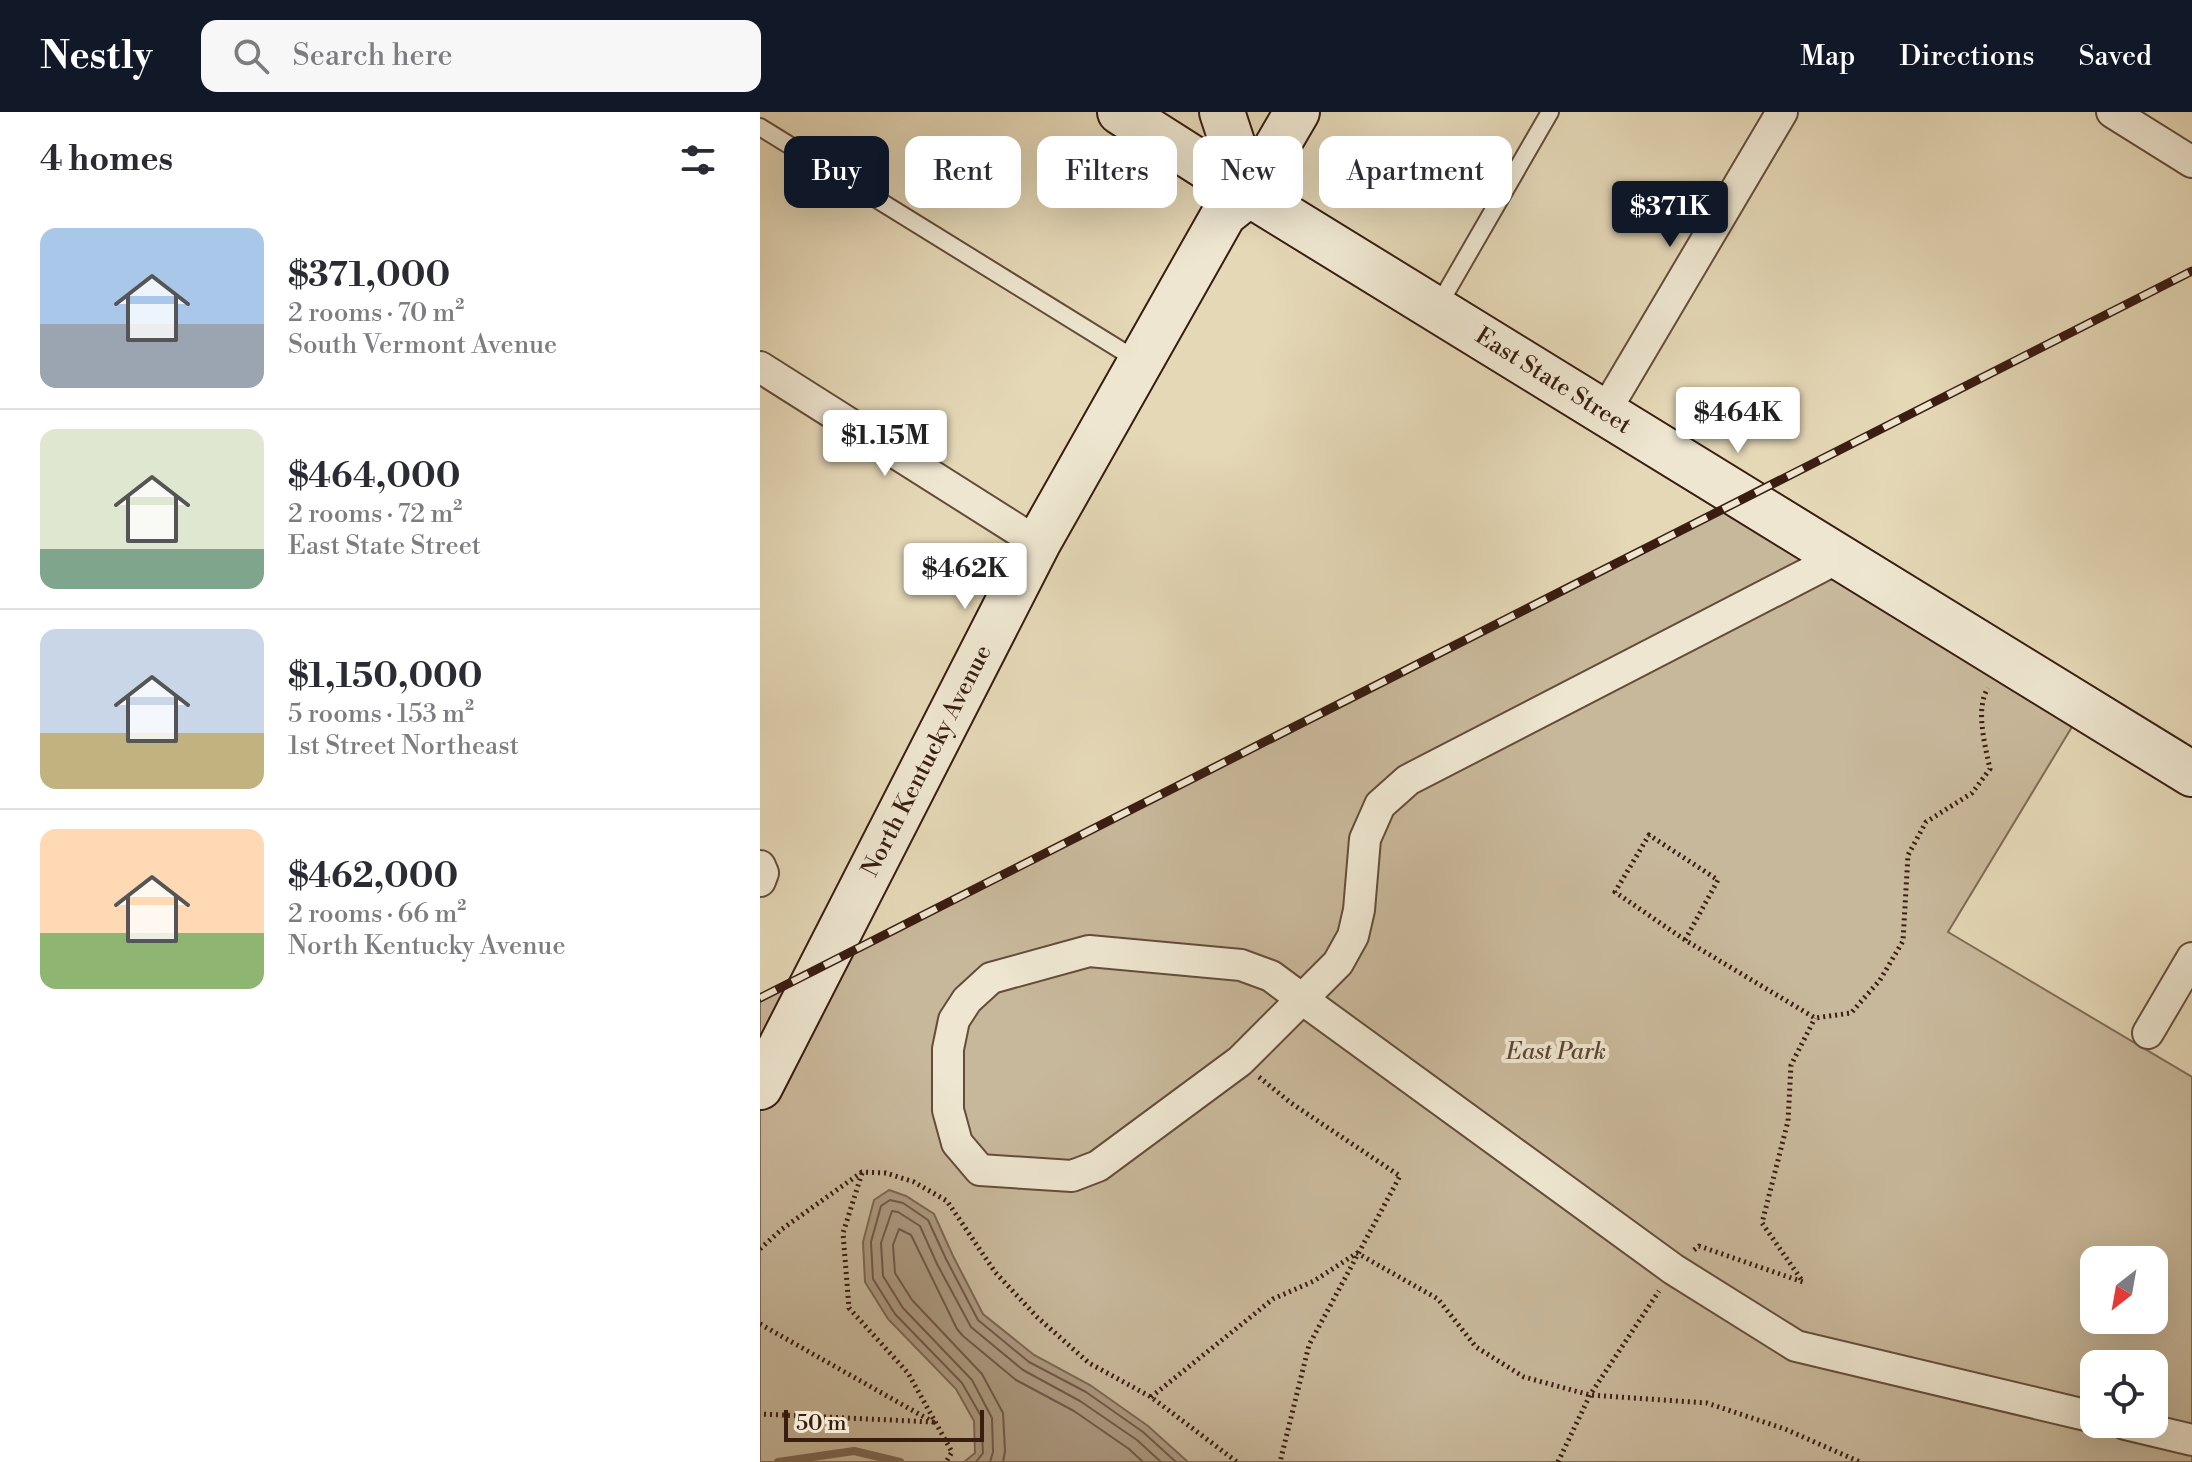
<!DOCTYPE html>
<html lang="en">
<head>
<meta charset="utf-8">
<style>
  body { margin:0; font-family:"Libre Bodoni",serif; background:#f7f7f7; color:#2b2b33; height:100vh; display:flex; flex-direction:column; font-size:30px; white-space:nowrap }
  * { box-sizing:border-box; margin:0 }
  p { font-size:26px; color:#7c7c81 }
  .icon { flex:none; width:44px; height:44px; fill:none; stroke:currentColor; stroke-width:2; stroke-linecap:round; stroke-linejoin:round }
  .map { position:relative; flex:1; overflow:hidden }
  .details { display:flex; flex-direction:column; background:#fff; width:760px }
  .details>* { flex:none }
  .guide { position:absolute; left:24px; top:24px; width:760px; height:72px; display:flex; gap:16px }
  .needle { width:52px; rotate:211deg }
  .controls { position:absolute; left:1320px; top:1134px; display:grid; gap:16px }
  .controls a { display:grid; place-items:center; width:88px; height:88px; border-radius:16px; background:#fff; box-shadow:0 8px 32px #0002; font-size:40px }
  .scale { position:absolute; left:24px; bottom:20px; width:200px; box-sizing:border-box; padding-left:8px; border:4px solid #3a1d11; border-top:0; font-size:22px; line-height:28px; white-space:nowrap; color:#3a1d11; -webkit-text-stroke:6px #eee6d0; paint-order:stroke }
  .price { position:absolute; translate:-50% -68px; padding:0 18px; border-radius:8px; background:#fff; color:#222; font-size:26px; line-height:52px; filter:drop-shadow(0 2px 4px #0008) }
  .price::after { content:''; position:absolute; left:50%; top:48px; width:24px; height:18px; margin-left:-12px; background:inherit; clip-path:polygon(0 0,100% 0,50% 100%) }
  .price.selected { background:#111827; color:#fff }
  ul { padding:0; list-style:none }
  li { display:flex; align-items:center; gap:24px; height:200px; padding:0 40px }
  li+li { border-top:2px solid #e1e1e2 }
  li span { display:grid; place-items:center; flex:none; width:224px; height:160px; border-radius:16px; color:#555 }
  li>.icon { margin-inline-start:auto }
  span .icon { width:96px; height:96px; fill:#fffc; stroke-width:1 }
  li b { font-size:34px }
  h2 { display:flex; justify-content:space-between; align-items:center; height:96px; padding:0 40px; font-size:34px }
  .chip { padding:0 28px; border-radius:16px; background:#fff; box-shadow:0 8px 32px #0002; font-size:28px; line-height:72px }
  .chip.selected { background:#111827; color:#fff }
  header { display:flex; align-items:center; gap:48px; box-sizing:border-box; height:112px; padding:0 40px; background:#111827; color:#fff }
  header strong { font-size:38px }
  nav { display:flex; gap:44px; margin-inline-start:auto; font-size:28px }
  .search { width:560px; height:72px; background:#f7f7f7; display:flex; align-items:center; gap:20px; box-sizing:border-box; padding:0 28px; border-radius:16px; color:#7c7c81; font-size:30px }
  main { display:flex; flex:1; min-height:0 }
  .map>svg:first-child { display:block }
</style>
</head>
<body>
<header>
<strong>Nestly</strong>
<div class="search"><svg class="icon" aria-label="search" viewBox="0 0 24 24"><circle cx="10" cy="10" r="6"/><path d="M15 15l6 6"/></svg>Search here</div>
<nav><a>Map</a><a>Directions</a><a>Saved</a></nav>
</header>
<main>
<section class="details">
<h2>4 homes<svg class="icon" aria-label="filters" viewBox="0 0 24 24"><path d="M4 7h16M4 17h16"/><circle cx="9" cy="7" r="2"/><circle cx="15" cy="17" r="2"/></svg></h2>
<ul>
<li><span style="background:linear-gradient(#a9c7e8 60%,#9aa5b1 0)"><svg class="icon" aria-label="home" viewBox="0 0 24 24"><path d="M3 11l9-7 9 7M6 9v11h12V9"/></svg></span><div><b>$371,000</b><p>2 rooms · 70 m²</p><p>South Vermont Avenue</p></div></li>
<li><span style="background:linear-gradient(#dfe7d0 75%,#7fa58c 0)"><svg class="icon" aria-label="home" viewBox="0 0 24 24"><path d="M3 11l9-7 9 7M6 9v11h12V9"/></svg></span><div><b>$464,000</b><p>2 rooms · 72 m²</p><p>East State Street</p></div></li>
<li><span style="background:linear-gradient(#c9d6e8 65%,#c2b280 0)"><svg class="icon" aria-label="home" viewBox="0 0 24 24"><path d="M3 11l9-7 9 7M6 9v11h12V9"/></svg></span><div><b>$1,150,000</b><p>5 rooms · 153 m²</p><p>1st Street Northeast</p></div></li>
<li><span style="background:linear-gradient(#ffd9b3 65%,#8fb573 0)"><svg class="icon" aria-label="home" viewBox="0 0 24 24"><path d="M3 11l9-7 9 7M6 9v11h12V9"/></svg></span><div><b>$462,000</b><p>2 rooms · 66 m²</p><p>North Kentucky Avenue</p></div></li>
</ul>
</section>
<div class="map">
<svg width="1432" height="1350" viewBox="0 0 1432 1350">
  <rect width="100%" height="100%" fill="#e5d8b7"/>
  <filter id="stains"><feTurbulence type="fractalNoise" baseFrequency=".0025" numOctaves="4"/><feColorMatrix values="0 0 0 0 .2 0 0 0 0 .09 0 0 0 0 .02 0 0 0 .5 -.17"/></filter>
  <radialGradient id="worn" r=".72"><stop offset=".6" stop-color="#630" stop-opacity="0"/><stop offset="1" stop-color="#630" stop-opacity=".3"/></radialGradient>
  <path fill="#c8b89b" stroke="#816a56" stroke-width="2" fill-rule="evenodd" d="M985,387l339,208 -136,225 244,145v385h-1432v-464zM1334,1148h60v60h-60zM1334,1252h60v60h-60z"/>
  <path fill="#ab987f" stroke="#7e6753" stroke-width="2" d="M129,1078l17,6 28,18 19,42 30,58 51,41 56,30 58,41 40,36h-224l11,-9 -1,-32 -18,-32 -68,-70 -23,-37 -2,-40 11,-42z"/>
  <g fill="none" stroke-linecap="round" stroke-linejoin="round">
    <path stroke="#725a48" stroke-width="2" d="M216,1350l7,-9 -2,-37 -19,-33 -67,-69 -22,-35 -2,-37 10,-36 9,-6 13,3 25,17 18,39 32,61 51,42 57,30 57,40 33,30
      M230,1350l3,-10 -1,-34 -20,-38 -69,-72 -20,-32 -2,-33 11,-32 6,1 22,14 17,38 34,63 52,43 57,31 57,39 24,22
      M243,1350l2,-11 -2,-38 -21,-39 -70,-74 -17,-27 -2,-28 6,-16 12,6 46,94 6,7 53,44 58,31 55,38 14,13"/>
    <path stroke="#7e6753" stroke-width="8" d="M18,1350l76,-11 46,11"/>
    <defs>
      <path id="lane" d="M0,15l380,235
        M677,196l113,-196"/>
      <path id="street" d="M1352,0l80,50
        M0,255l278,176
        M844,301l178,-301
        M1080,445l-432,223 -28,25 -15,34 -6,71 -6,26 -15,27 -98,98 -142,105 -26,10 -92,-6 -23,-27 -9,-33v-61l6,-29 13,-20 24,-22 98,-27 152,14 30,11 31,23 371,270 123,77 298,71
        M0,754l3,7 -3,8
        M1388,921l44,-75
        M1365,1312l67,16"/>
      <path id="secondary" d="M360,0l129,82 943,580
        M462,0l27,82
        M0,975l278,-544 186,-329 25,-20 48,-82"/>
    </defs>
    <use href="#lane" stroke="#654c3a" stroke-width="20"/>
    <use href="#street" stroke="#654c3a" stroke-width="34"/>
    <use href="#secondary" stroke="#3a1d11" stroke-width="48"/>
    <path stroke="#3a1d11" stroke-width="5" stroke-dasharray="2 4" stroke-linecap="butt" d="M925,828l33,-60 -69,-45 -34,57 70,48 130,78 36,-5 29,-33 23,-39 5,-86 18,-33 46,-29 18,-24c-5,-24 -15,-60 -2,-81
      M499,965l32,26 109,73 -91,169 -29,117
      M102,1061l-19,60 6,75 59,65 44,79 -6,10
      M0,1137l22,-20 80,-57 24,1 28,9 33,19 48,71 42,45 52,46 62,34 86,65
      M934,1138l5,-4 104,36 -41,-59 26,-102 3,-56 24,-47
      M0,1212l173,98 -173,-8
      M391,1285l122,-98 41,-18 43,-28 81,46 38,48 48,30 66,18 117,8 78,26 75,33
      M798,1350l32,-67 69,-104"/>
    <use href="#lane" stroke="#eee6d0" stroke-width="16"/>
    <use href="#street" stroke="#eee6d0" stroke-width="30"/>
    <use href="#secondary" stroke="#eee6d0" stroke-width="44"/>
    <defs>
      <path id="rail" d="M0,886l1432,-727"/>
    </defs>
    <use href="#rail" stroke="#3a1d11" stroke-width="9"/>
    <use href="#rail" stroke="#eee6d0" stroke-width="6" stroke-dasharray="18" stroke-linecap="butt"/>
  </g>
  <g text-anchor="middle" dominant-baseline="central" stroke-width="8" stroke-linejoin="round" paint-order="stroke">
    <g font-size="24" fill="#3a1d11" stroke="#eee6d0">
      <text transform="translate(793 269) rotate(32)">East State Street</text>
      <text transform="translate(167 649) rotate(-63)">North Kentucky Avenue</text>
    </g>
    <g font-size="24" font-style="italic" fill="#5e4434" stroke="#eee6d0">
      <text x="796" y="940">East Park</text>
    </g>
  </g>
  <rect width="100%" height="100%" filter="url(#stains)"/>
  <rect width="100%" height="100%" fill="url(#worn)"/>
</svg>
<div class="controls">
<a><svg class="needle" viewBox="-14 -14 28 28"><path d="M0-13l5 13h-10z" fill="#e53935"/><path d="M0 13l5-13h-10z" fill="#7c7c81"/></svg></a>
<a><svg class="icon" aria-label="locate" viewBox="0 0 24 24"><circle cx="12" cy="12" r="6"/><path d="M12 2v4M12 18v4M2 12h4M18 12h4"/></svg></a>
</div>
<div class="scale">50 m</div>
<b class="price selected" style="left:910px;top:137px">$371K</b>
<b class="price" style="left:978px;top:343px">$464K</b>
<b class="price" style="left:125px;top:366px">$1.15M</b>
<b class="price" style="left:205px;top:499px">$462K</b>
<div class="guide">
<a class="chip selected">Buy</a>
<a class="chip">Rent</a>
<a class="chip">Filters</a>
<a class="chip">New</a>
<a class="chip">Apartment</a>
</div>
</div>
</main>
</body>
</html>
